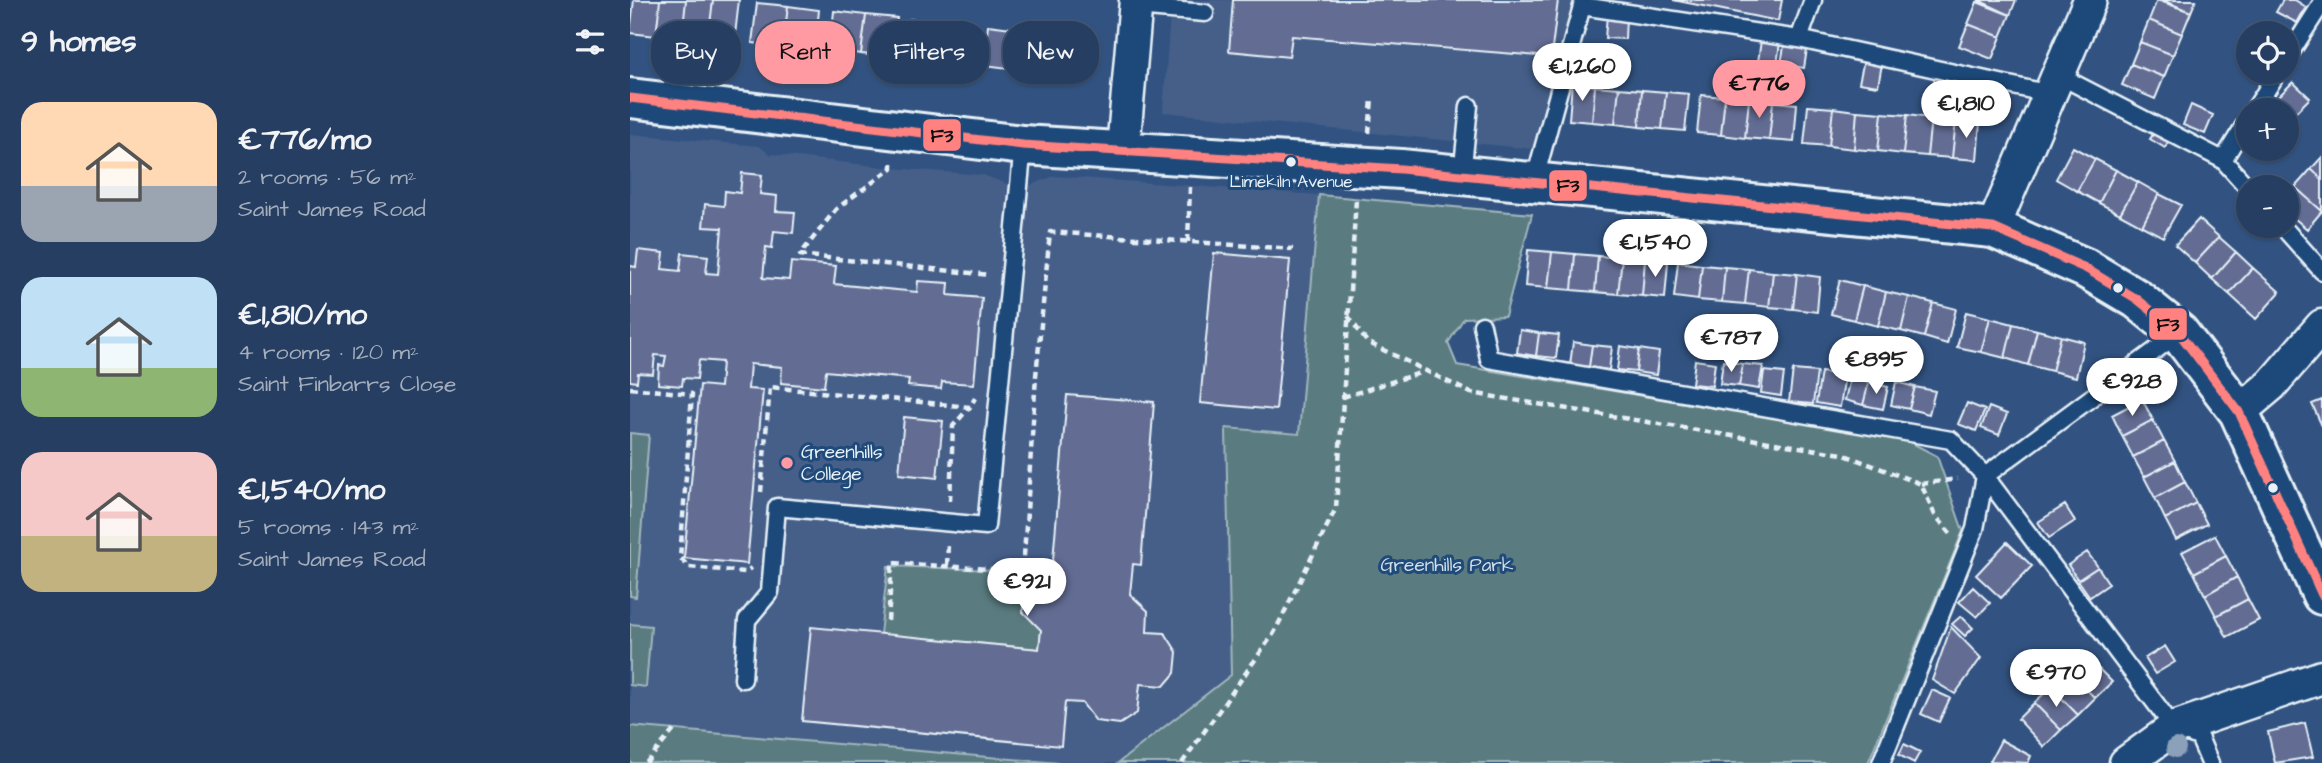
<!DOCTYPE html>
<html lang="en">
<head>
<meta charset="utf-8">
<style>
  body { margin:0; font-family:"Architects Daughter",sans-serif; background:#32496a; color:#f1f3f6; height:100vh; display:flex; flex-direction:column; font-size:26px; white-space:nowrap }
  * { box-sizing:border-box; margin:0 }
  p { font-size:23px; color:#a4aebd }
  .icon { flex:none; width:38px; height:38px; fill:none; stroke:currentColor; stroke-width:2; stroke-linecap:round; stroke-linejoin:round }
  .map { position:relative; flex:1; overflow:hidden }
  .drawer { display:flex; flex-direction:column; background:#263e61; width:630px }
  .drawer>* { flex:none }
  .hud { position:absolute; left:21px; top:21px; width:665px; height:63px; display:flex; gap:14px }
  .fabs { position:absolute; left:1606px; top:21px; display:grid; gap:14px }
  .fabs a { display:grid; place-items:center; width:63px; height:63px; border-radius:50%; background:#263e61; box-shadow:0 2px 5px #0004,0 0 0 2px #425776; font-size:35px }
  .price { position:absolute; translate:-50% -60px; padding:0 16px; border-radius:24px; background:#fff; color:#222; font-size:23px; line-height:46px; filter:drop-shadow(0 2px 4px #0008) }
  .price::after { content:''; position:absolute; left:50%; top:42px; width:21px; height:16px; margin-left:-10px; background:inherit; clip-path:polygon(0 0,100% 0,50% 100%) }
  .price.current { background:#ff9aa2; color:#111 }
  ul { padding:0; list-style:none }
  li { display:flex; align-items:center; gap:21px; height:175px; padding:0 21px }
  li span { display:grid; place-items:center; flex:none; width:196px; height:140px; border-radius:21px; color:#555 }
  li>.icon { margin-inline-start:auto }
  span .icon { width:84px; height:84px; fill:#fffc; stroke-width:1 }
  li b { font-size:30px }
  h2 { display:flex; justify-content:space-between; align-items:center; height:84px; padding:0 21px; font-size:30px }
  .pill { padding:0 24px; border-radius:28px; background:#263e61; box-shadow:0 2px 5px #0004,0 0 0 2px #425776; font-size:24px; line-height:63px }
  .pill.current { background:#ff9aa2; color:#111 }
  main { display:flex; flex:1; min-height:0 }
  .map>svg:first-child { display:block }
</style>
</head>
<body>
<main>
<section class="drawer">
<h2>9 homes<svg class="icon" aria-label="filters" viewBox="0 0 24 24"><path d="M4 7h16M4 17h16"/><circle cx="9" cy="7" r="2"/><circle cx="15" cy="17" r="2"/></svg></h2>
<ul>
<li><span style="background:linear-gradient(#ffd9b3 60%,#9aa5b1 0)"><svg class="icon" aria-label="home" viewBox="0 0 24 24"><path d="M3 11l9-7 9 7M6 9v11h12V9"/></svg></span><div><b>€776/mo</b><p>2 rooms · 56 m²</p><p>Saint James Road</p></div></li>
<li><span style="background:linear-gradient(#bfe0f5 65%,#8fb573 0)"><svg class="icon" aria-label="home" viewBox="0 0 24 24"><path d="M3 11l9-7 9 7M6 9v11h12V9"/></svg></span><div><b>€1,810/mo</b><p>4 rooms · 120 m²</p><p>Saint Finbarrs Close</p></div></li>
<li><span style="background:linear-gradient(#f6c9c9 60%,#c2b280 0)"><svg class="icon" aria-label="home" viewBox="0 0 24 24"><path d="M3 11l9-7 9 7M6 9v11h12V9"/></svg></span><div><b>€1,540/mo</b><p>5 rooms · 143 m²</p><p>Saint James Road</p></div></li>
</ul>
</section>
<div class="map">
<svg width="1692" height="763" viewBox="0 0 1692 763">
  <rect width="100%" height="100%" fill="#325381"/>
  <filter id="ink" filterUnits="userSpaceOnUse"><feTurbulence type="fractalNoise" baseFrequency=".0143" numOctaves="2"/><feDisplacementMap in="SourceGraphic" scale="14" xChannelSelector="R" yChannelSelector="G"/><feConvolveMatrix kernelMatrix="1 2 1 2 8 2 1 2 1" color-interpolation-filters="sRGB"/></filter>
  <g filter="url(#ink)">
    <path fill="#445e89" d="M541,0h402l-40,149 -370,-37z
      M0,134l129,12 11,8 122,14 91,7 38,14 33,-13 265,19 -20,240 -73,-7 5,247 -113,88h-59l-429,-37z"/>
    <path fill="#5a7b80" stroke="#a1b6bc" stroke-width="2" d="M689,195l213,19 -27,102 -41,2 -16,25 9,22 449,75 31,16 26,75 -95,232h-750l113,-88 -5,-247 73,6z
      M0,433l19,2 -13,162 -6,-1z
      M258,566l132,5 21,59 -2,19 -159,-15z
      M0,624l21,2 -5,61 -16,-2z
      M0,726l429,37h-429z"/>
    <path fill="#646d94" stroke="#e8f1f8" stroke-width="2" d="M4,0h26l-4,36 -26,-3z
      M30,0h26l-4,38 -26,-2z
      M56,0h27l-5,41 -26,-3z
      M83,0h26l-5,44 -26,-3z
      M603,0h325l-7,57 -259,-21 -3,21 -60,-6z
      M1043,0h109l-4,21z
      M1348,0h38l-6,15z
      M1527,0l34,12 -9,22 -33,-14z
      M1532,0h34l-5,12z
      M1653,0h12l11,7 -9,16 -21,-11z
      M1347,2l33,13 -9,22 -33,-13z
      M127,3l31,3 -5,41 -31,-4z
      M158,6l31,4 -4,40 -32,-3z
      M204,11l32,4 -5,39 -31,-4z
      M236,15l31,3 -5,39 -31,-3z
      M977,15l19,1 -1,23 -20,-1z
      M280,19l31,4 -5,38 -31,-4z
      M1519,20l33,14 -9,21 -33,-13z
      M311,23l31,3 -5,39 -31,-4z
      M1338,24l33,13 -9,22 -33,-13z
      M358,25l32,4 -4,40 -32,-4z
      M390,29l32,4 -4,40 -32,-4z
      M429,29l32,3 -4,43 -31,-2z
      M1131,40l19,2 -3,23 -19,-3z
      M1510,42l33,13 -9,22 -33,-13z
      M1154,46l23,3 -3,19 -23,-4z
      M1619,53v19h22l-7,11 -24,-16z
      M1234,60l18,4 -4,22 -19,-3z
      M1501,64l33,13 -9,22 -33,-14z
      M1306,71l22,6 -3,13 -22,-4z
      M1331,78l19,4 -3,11 -19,-3z
      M1663,82l17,16 -14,14 -17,-16z
      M942,83l23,3 -3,36 -23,-2z
      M965,86l24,2 -4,36 -23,-2z
      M989,88l23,2 -3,37 -24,-3z
      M1012,90l24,2 -4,37 -23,-2z
      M1036,92l23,2 -4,37 -23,-2z
      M1071,95l24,2 -4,38 -24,-2z
      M1649,96l17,16 -9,9v-11h-21z
      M1095,97l24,3 -4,38 -24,-3z
      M1119,100l24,2 -4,38 -24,-2z
      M1143,102l24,2 -3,38 -25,-2z
      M1561,105l22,10 -8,19 -22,-9z
      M1178,106l25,2 -4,38 -25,-2z
      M1203,108l24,3 -3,38 -25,-3z
      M1227,111l25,2 -4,38 -24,-2z
      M1252,113l25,2 -4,39 -25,-3z
      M1277,115l24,3 -4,38 -24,-2z
      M1301,118l25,2 -4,38 -25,-2z
      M1326,120l24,2 -3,38 -25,-2z
      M1526,130l15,9 -6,9 -15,-9z
      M1443,147l22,12 -18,32 -21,-12z
      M1692,157v22l-11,-10z
      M1465,159l21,11 -17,33 -22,-12z
      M1681,169l11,10v32l-27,-24z
      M1486,170l22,12 -18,32 -21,-11z
      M112,173l20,2 -2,19 17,2 -1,15 19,1 -2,21 -19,-2 -2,17 -6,-1 -3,31 26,2 2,-18 45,4 -2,18 83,8 1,-11 31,2 -1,12 34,3 -8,86 -32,-2 -1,7 -33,-3 1,-7 -83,-8 -2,16 -43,-4 1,-16 -32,-3 -2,25 15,1 -16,174 -63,-6 16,-173 20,2 2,-25 -23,-2 -2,19 -14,-1 -1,8 -24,-2 1,-19 5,1 2,-10 -11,-1 -2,19 -15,-1 -1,9 -7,-1v-115l6,1 2,-17 26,3 -2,16 18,2 2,-18 26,3 -2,17 12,1 4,-46 -19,-1 2,-23 19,2 1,-15 15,2z
      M1508,182l21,12 -17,32 -22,-12z
      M1665,187l27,24 -15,18 -20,-17v-16z
      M1529,194l22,11 -18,32 -21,-11z
      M1569,219l20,18 -24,26 -20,-18z
      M1589,237l17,15 -24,27 -17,-16z
      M898,250l24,2 -4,36 -23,-2z
      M922,252l23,2 -3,36 -24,-2z
      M1606,252l17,16 -24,26 -17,-15z
      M584,253l76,7 -14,150 -76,-7z
      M945,254l23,2 -3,36 -23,-2z
      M968,256l24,2 -4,36 -23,-2z
      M992,258l23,2 -3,36 -24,-2z
      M1015,260l23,2 -3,36 -23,-2z
      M1048,262l24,3 -4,35 -24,-3z
      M1072,265l23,2 -3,35 -24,-2z
      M1095,267l24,2 -4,35 -23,-2z
      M1623,268l27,24 -24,27 -27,-25z
      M1119,269l24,3 -4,35 -24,-3z
      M1143,272l24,2 -4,35 -24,-2z
      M1167,274l23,3 -3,35 -24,-3z
      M1210,280l23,6 -9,34 -23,-6z
      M1233,286l23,6 -8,34 -24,-6z
      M1256,292l23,5 -8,34 -23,-5z
      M1279,297l24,6 -9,34 -23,-6z
      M1303,303l23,6 -9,35 -23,-7z
      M1336,312l24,6 -9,34 -24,-5z
      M1360,318l23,6 -8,34 -24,-6z
      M1383,324l24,6 -9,35 -23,-7z
      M890,330l19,3 -3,23 -19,-3z
      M1407,330l24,6 -9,35 -24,-6z
      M909,333l20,2 -3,23 -20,-2z
      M1431,336l23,6 -8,35 -24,-6z
      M943,342l19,3 -3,22 -19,-2z
      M962,345l20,2 -3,23 -20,-3z
      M990,346l19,3 -3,23 -19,-2z
      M1009,349l20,3 -3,23 -20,-3z
      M1065,360l20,3 -3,23 -20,-2z
      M1093,361l20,3 -4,22 -19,-2z
      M1113,364l20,2 -4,23 -20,-3z
      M1163,370l24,2 -4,32 -24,-2z
      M1134,371l20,2 -3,23 -20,-3z
      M1191,372l24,3 -5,32 -24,-4z
      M1220,378l19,4 -6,23 -18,-5z
      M1239,382l19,5 -5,22 -20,-4z
      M1266,382l19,5 -6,22 -18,-4z
      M1285,387l20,4 -6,23 -20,-5z
      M437,395l87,7 -13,163 -8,-1 -3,30 18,17 -1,21 18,1 12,19 -2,21 -11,13 -24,-2 -3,29 -17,11 -24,-3 -14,-18 -17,-1 -4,44 -259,-25 9,-94 228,22 2,-19 -18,-18v-26l18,-15 11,1z
      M1512,399l11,21 -31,16 -10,-21z
      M1692,400v26l-10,-22z
      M1337,403l18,7 -9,21 -18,-7z
      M1359,407l18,7 -8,21 -18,-7z
      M274,417l39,4 -6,57 -38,-4z
      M1523,420l11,21 -31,16 -11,-21z
      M1534,441l11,20 -31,16 -11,-20z
      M1545,461l10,21 -30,16 -11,-21z
      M1555,482l11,21 -31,16 -10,-21z
      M1566,503l11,21 -31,16 -11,-21z
      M1435,505l10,16 -26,17 -11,-16z
      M1585,535l11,21 -32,17 -12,-21z
      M1377,542l25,24 -31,32 -25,-23z
      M1457,552l11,15 -20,13 -10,-15z
      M1596,556l11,21 -32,18 -11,-22z
      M1468,567l11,17 -19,13 -12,-17z
      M1607,577l11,22 -32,17 -11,-21z
      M1343,587l17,16 -13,14 -18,-15z
      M1618,599l11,21 -32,17 -11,-21z
      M1331,616l12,12 -8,8 -13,-12z
      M1321,627l30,31 -26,36 -23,-14z
      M1535,646l10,16 -20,12 -10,-16z
      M1455,655l27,27 -17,16 -27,-27z
      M1438,671l27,27 -17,17 -27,-28z
      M1421,687l27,28 -17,15 -27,-27z
      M1302,690l18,8 -11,24 -18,-8z
      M1404,703l27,27 -17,17 -26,-28z
      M1675,723l8,34 -38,6 -7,-31z
      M1371,740l30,16 -3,7 -38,-2z
      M1274,744l16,8 -6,11 -15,-8z"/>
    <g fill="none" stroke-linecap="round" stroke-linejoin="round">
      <defs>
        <path id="service" d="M506,7l69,6
          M1169,39l14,-39
          M1657,58l35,-55
          M1428,75l165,85 26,29
          M1624,110l24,-38
          M1593,160l26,-42
          M832,176l7,-70
          M904,182l48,-176 217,33 251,55
          M1652,226l40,45
          M852,325l7,34 462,81 34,36 189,252 25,9 11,26
          M113,679l4,-59 23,-28 7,-85 209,19 37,-381
          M1251,763l94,-234 10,-53 194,-143"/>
        <path id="minor" d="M493,150l13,-150
          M1363,228l97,-228
          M1609,412l32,-27 51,-59
          M1496,763l48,-35 148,-51"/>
        <path id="tertiary" d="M0,98l393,47 378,24 592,59 92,40 52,31 42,34 60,79 83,183"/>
      </defs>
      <use href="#service" stroke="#e8f1f8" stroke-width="21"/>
      <use href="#minor" stroke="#e8f1f8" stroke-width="37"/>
      <use href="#tertiary" stroke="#e8f1f8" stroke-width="44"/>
      <path stroke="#e8f1f8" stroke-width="4.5" stroke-dasharray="7 5" stroke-linecap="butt" d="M739,133l3,-34
        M262,163v5l-56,41 -36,46 190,20
        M558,242l2,-55
        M718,316l19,26 104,51 371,61 79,30 14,31 16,19
        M0,388l62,6 -12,164 9,9 56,5 6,-4
        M713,397l80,-25
        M1291,484l36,-5
        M131,492l9,-105 200,20 5,-9
        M320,501l3,-75 17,-19
        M317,565l1,-20
        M258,621l4,-58 131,8 13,-195 14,-144 243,17
        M16,763l28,-33
        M552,763l92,-130 62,-125 20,-309"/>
      <use href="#service" stroke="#1f4a7a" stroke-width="16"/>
      <use href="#minor" stroke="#1f4a7a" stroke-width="32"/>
      <use href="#tertiary" stroke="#1f4a7a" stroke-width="38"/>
      <defs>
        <path id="bus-1" d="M0,98l393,47 378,24 592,59 92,40 52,31 42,34 60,79 83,183"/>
      </defs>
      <use href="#bus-1" stroke="#1f4a7a" stroke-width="14"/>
      <use href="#bus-1" stroke="#ff8280" stroke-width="9"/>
    </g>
    <circle fill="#8ba0b9" cx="1546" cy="748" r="10"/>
  </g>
  <g fill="#e8f1f8" stroke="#1f4a7a" stroke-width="2.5">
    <circle cx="661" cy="162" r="6"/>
    <circle cx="1488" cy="288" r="6"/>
    <circle cx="1643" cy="488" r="6"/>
  </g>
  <circle fill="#ff9aa2" stroke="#1f4a7a" stroke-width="2.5" cx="157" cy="463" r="7"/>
  <g text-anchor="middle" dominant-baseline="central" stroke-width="6" stroke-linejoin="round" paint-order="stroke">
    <g font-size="17" fill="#e8f1f8" stroke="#1f4a7a">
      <text x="661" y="182">Limekiln Avenue</text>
    </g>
    <g font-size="19" fill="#e8f1f8" stroke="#1f4a7a" text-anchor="start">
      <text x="171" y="452">Greenhills<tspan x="171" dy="22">College</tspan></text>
    </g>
    <g font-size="19" fill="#d3dfe6" stroke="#1f4a7a">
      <text x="817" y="565">Greenhills Park</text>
    </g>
  </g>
  <g stroke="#1f4a7a" stroke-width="2.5">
    <rect x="292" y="118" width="40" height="34" rx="7" fill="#ff8280"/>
    <rect x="918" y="169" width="40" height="33" rx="7" fill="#ff8280"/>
    <rect x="1518" y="307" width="40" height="34" rx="7" fill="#ff8280"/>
  </g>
  <g font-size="19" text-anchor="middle" font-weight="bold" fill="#111">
    <text x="312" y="142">F3</text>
    <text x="938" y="192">F3</text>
    <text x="1538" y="331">F3</text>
  </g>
</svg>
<div class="fabs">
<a><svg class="icon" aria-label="locate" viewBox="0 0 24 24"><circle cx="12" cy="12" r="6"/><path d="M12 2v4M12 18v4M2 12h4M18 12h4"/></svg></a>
<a>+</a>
<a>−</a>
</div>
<b class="price" style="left:952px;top:103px">€1,260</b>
<b class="price current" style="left:1129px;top:120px">€776</b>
<b class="price" style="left:1336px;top:140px">€1,810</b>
<b class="price" style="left:1025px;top:279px">€1,540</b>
<b class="price" style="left:1101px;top:374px">€787</b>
<b class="price" style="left:1246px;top:396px">€895</b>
<b class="price" style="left:1502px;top:418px">€928</b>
<b class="price" style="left:397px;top:618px">€921</b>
<b class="price" style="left:1426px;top:709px">€970</b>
<div class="hud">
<a class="pill">Buy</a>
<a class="pill current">Rent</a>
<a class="pill">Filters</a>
<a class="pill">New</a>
</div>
</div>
</main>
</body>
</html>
